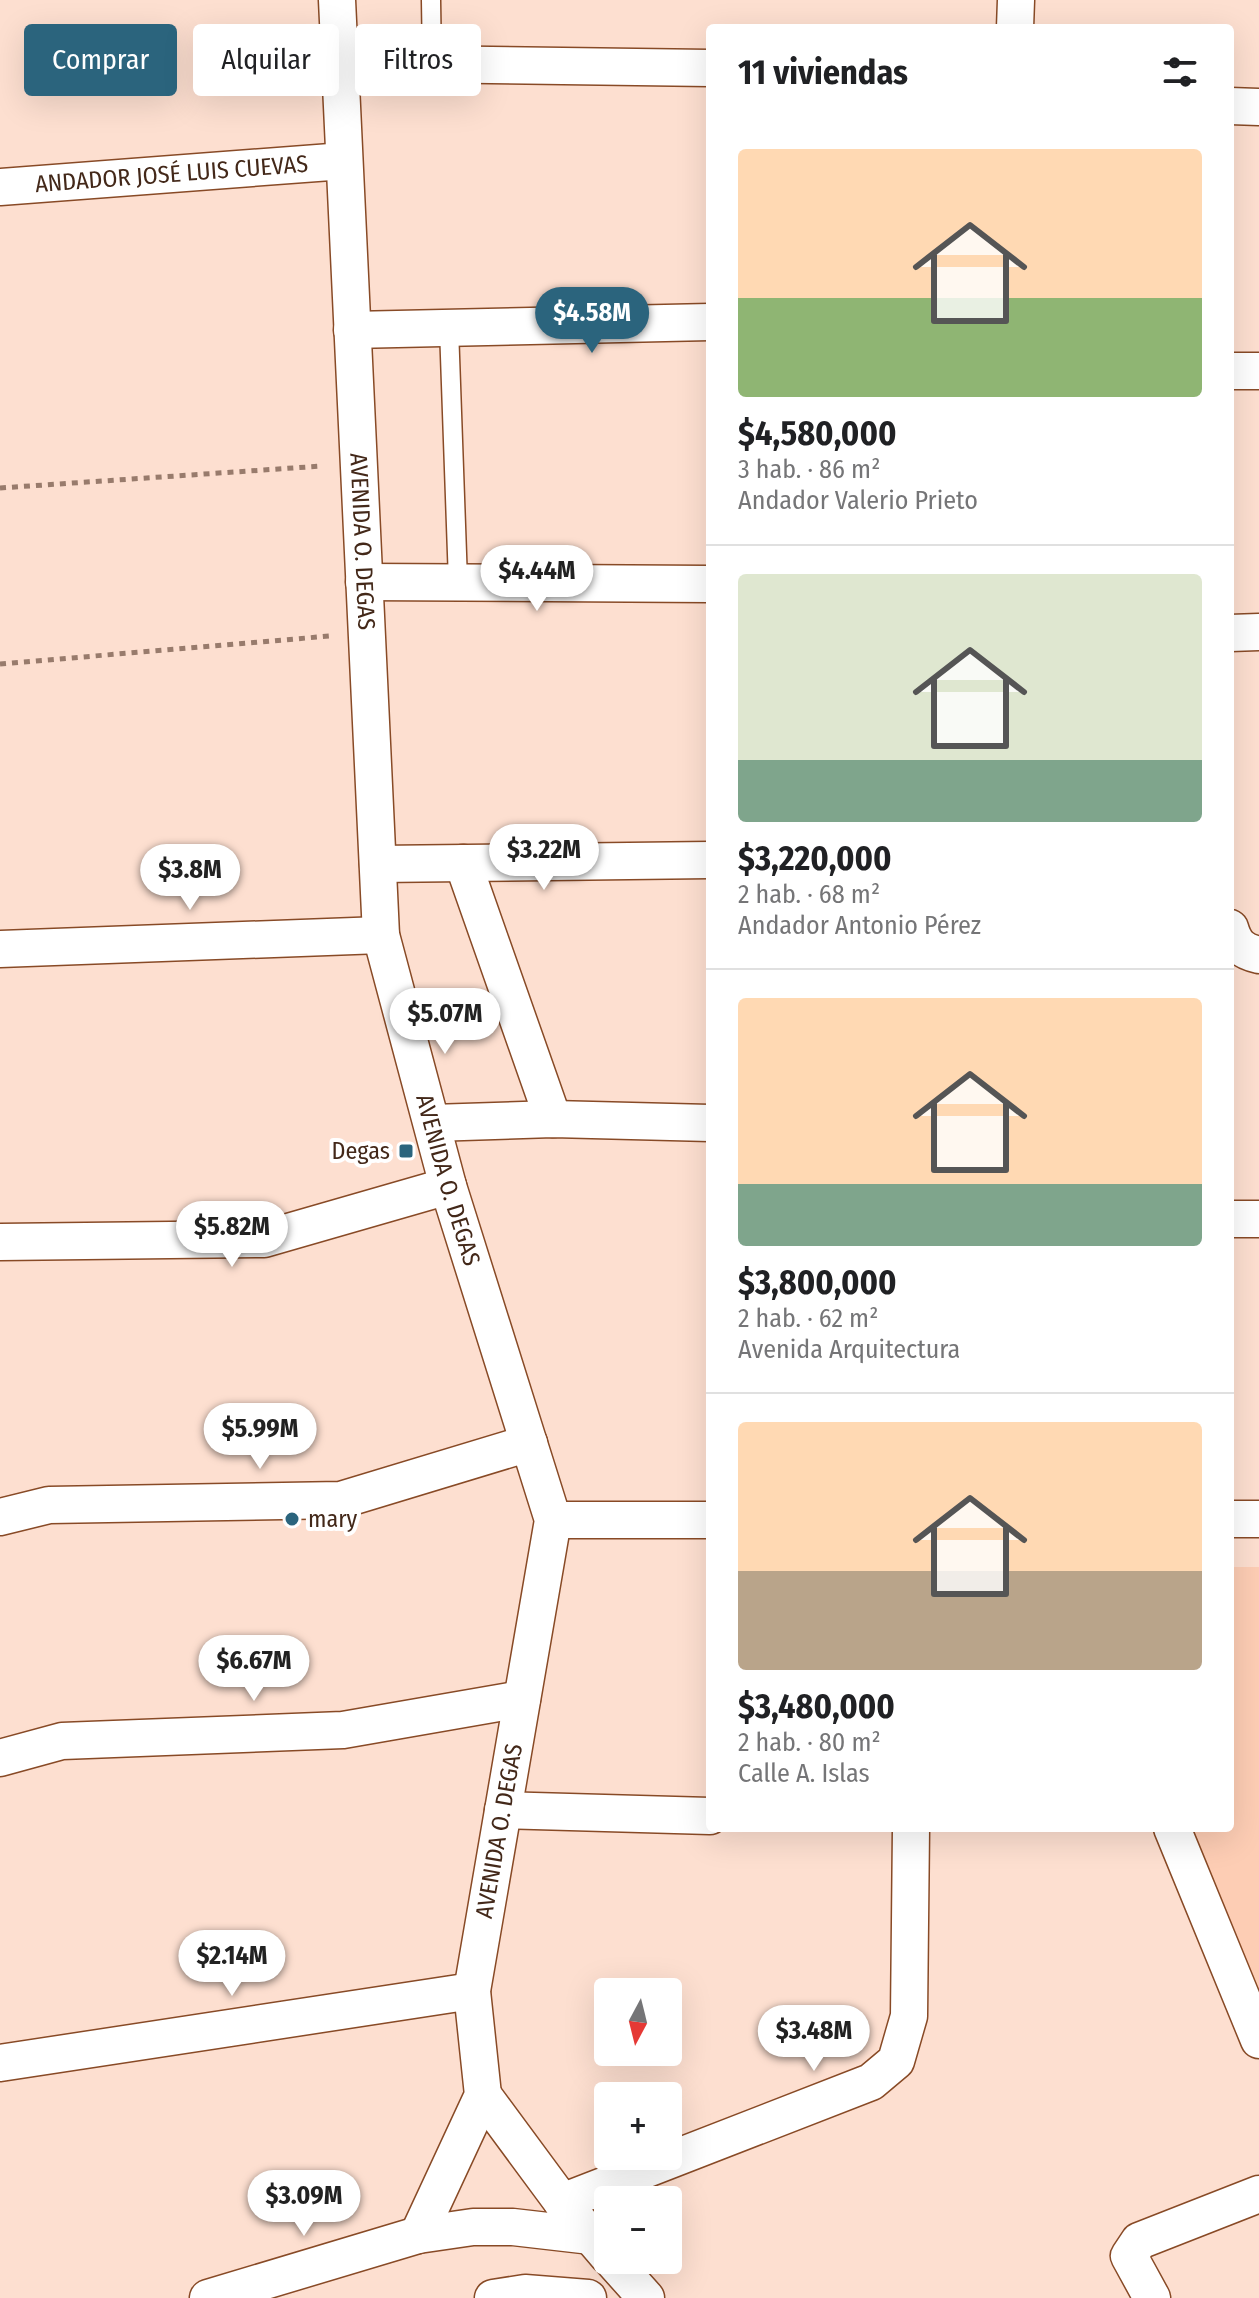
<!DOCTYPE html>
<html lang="es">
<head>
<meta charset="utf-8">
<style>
  body { margin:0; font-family:"Fira Sans Condensed",sans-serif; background:#f6f6f6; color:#202124; height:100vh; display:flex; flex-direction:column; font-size:30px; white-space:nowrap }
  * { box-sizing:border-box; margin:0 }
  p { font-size:26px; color:#757577 }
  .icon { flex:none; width:44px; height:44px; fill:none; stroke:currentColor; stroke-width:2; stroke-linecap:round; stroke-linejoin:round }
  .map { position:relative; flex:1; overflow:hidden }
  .details { position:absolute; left:706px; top:24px; width:528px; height:1808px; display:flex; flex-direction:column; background:#fff; border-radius:8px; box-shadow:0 8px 32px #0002 }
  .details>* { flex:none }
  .hud { position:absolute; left:24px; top:24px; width:562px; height:72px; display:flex; gap:16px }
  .needle { width:52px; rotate:187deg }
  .tools { position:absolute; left:594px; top:1978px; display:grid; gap:16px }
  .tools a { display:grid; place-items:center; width:88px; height:88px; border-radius:8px; background:#fff; box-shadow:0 8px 32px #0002; font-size:40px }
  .price { position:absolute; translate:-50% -68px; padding:0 18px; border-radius:28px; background:#fff; color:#222; font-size:26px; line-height:52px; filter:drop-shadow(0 2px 4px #0008) }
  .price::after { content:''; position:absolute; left:50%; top:48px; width:24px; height:18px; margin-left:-12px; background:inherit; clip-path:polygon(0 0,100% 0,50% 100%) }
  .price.current { background:#2b647d; color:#fff }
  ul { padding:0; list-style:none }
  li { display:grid; align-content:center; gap:16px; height:424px; padding:0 32px }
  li+li { border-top:2px solid #e0e0e0 }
  li span { display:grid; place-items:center; height:248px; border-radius:8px; color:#555 }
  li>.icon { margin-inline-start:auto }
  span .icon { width:144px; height:144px; fill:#fffc; stroke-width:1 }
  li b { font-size:34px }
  h2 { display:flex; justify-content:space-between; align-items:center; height:96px; padding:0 32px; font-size:34px }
  .pill { padding:0 28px; border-radius:8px; background:#fff; box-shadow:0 8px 32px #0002; font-size:28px; line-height:72px }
  .pill.current { background:#2b647d; color:#fff }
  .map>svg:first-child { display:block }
</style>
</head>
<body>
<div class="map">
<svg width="1259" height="2298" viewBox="0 0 1259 2298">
  <rect width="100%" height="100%" fill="#fddfd0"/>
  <path fill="#fdcdb4" d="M1230,1567h29v430l-76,-169h47z"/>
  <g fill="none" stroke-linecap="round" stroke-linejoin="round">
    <defs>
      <path id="lane" d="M431,0l1,64
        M449,328l9,254"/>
      <g id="street">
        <path id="s1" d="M337,0l44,935 67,251 105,334 -81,471 11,104 -65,140"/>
        <path d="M1015,28l1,-28"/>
        <path d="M340,63l370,5"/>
        <path d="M1230,106l29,1"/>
        <path id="s2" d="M0,187l344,-26"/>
        <path d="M352,330l358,-8"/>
        <path d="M1230,371h29"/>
        <path d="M364,582l346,2"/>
        <path d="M1230,633l29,-1"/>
        <path d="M463,863l90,256"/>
        <path d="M378,864l332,-4"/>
        <path d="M1230,928c5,17 12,23 29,27"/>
        <path d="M0,949l381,-14"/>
        <path d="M432,1123l121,-4 157,4"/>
        <path d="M1230,1219h29"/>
        <path d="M0,1242l264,-3 184,-53"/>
        <path d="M0,1517l49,-12 292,-5 188,-57"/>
        <path d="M1230,1519h29"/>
        <path d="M553,1520h157"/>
        <path d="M0,1758l62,-17 281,-11 179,-31"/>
        <path d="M503,1810l207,6"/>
        <path d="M1172,1828l87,212"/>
        <path d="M0,2063l472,-72"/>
        <path d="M483,2095l79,107 46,54"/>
        <path d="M562,2202l309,-120 25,-21 13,-45 2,-188"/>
        <path d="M612,2260l34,38"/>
        <path d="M208,2298l210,-63 55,-8h40l78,9"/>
        <path d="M493,2298l32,-5 63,5"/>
        <path d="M1152,2298l-23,-42 10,-15 120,-47"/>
      </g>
    </defs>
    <use href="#lane" stroke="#884a26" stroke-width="21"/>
    <use href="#street" stroke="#884a26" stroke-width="39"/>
    <path stroke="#987b6c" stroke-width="5" stroke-dasharray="6 6" stroke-linecap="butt" d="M0,488l322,-22
      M0,664l330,-28"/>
    <use href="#lane" stroke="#fff" stroke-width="18"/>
    <use href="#street" stroke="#fff" stroke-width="36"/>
  </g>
  <g fill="#2b647d" stroke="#fff" stroke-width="3">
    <rect x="398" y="1143" width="16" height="16" rx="4"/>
    <circle cx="292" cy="1519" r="8"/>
  </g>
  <g text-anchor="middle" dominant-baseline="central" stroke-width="8" stroke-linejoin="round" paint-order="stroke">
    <g font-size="24" fill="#432819" stroke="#fff">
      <text stroke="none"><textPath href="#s2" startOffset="172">ANDADOR JOSÉ LUIS CUEVAS</textPath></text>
      <text stroke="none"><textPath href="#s1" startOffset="542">AVENIDA O. DEGAS</textPath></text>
      <text stroke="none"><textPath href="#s1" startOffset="1190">AVENIDA O. DEGAS</textPath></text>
      <text transform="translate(499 1831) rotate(-80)">AVENIDA O. DEGAS</text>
    </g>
    <g font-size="24" fill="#432819" stroke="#fff" text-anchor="end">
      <text x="390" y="1151">Degas</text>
      <text x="308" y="1519" text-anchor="start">mary</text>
    </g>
  </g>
</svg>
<div class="tools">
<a><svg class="needle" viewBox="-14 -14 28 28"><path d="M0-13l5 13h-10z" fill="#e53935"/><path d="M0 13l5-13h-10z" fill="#757577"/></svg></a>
<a>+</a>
<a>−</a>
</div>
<b class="price current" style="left:592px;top:355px">$4.58M</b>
<b class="price" style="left:537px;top:613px">$4.44M</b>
<b class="price" style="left:544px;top:892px">$3.22M</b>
<b class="price" style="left:190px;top:912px">$3.8M</b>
<b class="price" style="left:445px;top:1056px">$5.07M</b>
<b class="price" style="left:232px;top:1269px">$5.82M</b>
<b class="price" style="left:260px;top:1471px">$5.99M</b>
<b class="price" style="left:254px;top:1703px">$6.67M</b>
<b class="price" style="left:232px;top:1998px">$2.14M</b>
<b class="price" style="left:814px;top:2073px">$3.48M</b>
<b class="price" style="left:304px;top:2238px">$3.09M</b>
<div class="hud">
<a class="pill current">Comprar</a>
<a class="pill">Alquilar</a>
<a class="pill">Filtros</a>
</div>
<section class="details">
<h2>11 viviendas<svg class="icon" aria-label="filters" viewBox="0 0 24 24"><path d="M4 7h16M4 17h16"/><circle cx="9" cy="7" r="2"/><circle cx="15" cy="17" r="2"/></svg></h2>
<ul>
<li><span style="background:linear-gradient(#ffd9b3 60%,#8fb573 0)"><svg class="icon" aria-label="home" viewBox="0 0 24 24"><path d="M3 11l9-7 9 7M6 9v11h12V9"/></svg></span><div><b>$4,580,000</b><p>3 hab. · 86 m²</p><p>Andador Valerio Prieto</p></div></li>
<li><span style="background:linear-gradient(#dfe7d0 75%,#7fa58c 0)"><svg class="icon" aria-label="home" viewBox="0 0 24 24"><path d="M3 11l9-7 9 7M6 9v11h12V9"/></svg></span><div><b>$3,220,000</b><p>2 hab. · 68 m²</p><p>Andador Antonio Pérez</p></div></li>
<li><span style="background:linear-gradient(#ffd9b3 75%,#7fa58c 0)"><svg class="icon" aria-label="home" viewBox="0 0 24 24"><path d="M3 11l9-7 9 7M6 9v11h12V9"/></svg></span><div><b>$3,800,000</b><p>2 hab. · 62 m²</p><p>Avenida Arquitectura</p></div></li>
<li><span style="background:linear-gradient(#ffd9b3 60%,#b9a48a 0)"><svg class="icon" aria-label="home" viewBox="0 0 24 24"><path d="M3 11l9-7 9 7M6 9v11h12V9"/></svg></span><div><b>$3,480,000</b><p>2 hab. · 80 m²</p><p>Calle A. Islas</p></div></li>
</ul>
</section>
</div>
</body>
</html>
